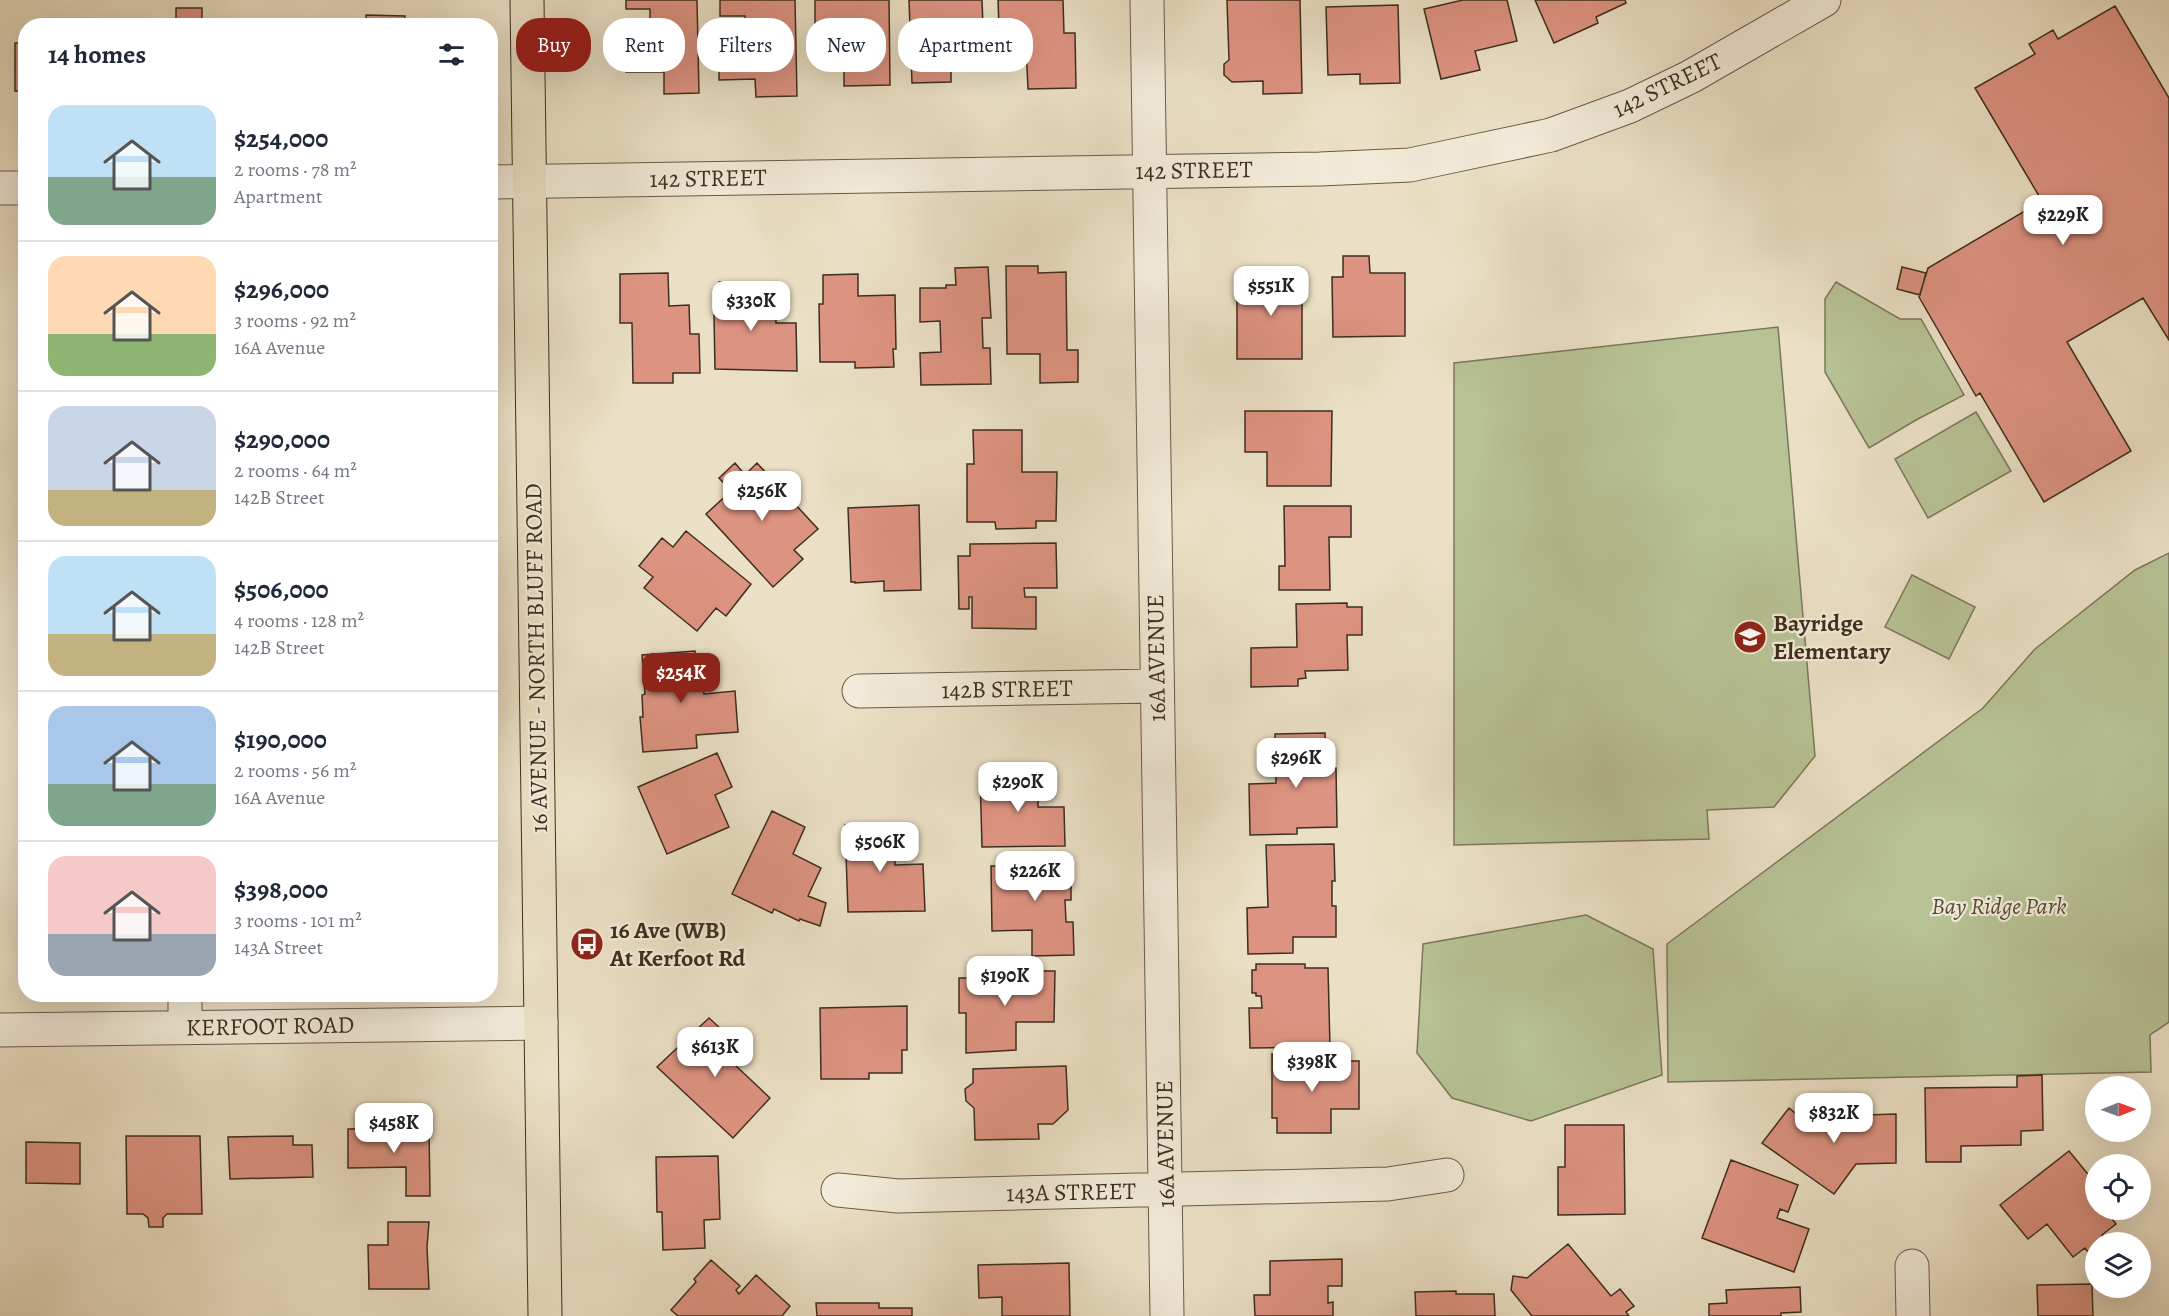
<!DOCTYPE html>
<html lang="en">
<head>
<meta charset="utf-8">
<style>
  body { margin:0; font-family:Alegreya,serif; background:#f2f2f3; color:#1f2937; height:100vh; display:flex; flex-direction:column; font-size:22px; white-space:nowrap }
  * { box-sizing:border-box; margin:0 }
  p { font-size:20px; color:#747a83 }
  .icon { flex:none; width:33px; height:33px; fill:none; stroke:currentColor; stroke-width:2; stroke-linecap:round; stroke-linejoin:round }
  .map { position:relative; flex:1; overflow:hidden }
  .panel { position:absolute; left:18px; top:18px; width:480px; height:984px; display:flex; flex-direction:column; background:#fff; border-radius:24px; box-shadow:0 6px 24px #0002 }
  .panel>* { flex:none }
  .hud { position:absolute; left:516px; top:18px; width:570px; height:54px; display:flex; gap:12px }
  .needle { width:39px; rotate:89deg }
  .buttons { position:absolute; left:2085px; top:1076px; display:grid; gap:12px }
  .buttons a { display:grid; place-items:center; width:66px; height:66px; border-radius:50%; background:#fff; box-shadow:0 6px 24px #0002; font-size:30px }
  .price { position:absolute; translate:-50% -51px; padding:0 14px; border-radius:12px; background:#fff; color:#222; font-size:20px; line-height:39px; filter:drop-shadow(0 2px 3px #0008) }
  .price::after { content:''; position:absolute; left:50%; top:36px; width:18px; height:14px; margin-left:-9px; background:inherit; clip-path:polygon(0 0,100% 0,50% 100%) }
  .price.active { background:#8f2418; color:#fff }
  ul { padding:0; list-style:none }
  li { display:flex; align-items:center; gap:18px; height:150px; padding:0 30px }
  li+li { border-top:2px solid #e0e1e3 }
  li span { display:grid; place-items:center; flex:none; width:168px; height:120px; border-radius:18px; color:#555 }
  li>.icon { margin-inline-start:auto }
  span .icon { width:72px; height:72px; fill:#fffc; stroke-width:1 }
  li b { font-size:26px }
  h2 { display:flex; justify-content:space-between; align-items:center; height:72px; padding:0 30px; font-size:26px }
  .chip { padding:0 21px; border-radius:24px; background:#fff; box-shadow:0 6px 24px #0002; font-size:21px; line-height:54px }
  .chip.active { background:#8f2418; color:#fff }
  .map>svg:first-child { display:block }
</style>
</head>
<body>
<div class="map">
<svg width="2169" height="1316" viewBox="0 0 2169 1316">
  <rect width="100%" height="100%" fill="#ebe0c5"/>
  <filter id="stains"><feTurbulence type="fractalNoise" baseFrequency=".00333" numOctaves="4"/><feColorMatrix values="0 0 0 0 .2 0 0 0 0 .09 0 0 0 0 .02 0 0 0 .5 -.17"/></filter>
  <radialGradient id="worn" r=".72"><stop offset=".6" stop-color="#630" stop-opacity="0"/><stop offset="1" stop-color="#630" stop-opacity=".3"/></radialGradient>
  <path fill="#b7c295" stroke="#7a785a" stroke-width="1.5" d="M1836,282l64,37h21l43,76 -48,25 -47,28 -44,-76v-73z
    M1778,327l37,429 -41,51 -67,3 2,29 -255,6v-482z
    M1976,412l35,59 -83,47 -33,-59z
    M2169,553v469l-19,13 1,37 -483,10 -1,-138 316,-236 52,-59 100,-79z
    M1912,575l63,32 -26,52 -64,-32z
    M1586,915l67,34 9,126 -131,46 -79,-23 -35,-45 6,-109z"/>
  <path fill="#dd9381" stroke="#3e2e1e" stroke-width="1.5" d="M626,0h71l2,93 -35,1v-22h-38v-33h24v-30h-24z
    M720,0h75l2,96 -41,1 -1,-18 -36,1v-33h26v-31h-25z
    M815,0h74l1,85 -46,1v-31l-29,1z
    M909,0h73l2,53 -26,1v6l-7,1v21l-39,1z
    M998,0h65l1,33h11l1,55 -48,1 -2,-42h-17l-1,-21 -9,1z
    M1227,0h73l2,93 -39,1v-13l-31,1 -8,-7v-11l5,-4z
    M1463,0h44l10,41 -42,10 5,19 -39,9 -17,-70z
    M1535,0h90l1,3 -30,14 2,6 -44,20z
    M1398,5l2,78 -40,1v-10l-32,1 -2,-68z
    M2115,6l54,92v242l-26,-42 -76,44 64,109 -87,51 -64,-109 -4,3 -57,-99 9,-29 114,-67 -67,-113 60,-34 -6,-10 24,-14 5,9z
    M176,8h26v18h-71l-1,-6 46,1z
    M366,15l39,1 -1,10h-38z
    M15,43h11v48h-11z
    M1343,256h26l1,17h35v63l-72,1 -1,-60h11z
    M1006,266h32v7l28,-1 1,78h11v32l-38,1v-29h-33z
    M988,267l3,51h-9l1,30h7l1,36 -70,1 -1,-32 21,-1 -1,-31 -20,1v-34h26v-3h10l-1,-17z
    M1902,267l24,6 -6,22 -23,-6z
    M1259,268h43v91h-65v-70h23z
    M668,273l1,33 20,-1 1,29h9l1,39h-27v10h-40l-1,-60h-12v-49z
    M858,274v22l37,-1 1,54h-3l1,18 -39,1v-6h-35l-1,-58h4v-29z
    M719,282h46l1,33h10v8h20l1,48 -82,-2 -1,-54h5z
    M1245,411h87l-1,75h-64v-34h-22z
    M973,430h49v42h35l-1,49h-20v7l-40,1 -1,-7h-28v-58h7z
    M735,463l10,12 12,-12 61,66 -24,21 9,9 -30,28 -67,-73 25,-23 -12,-13z
    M919,505l2,85 -37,1v-10l-29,2v-1h-4l-3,-74z
    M1284,506h67v31h-22l1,53h-51v-24h6z
    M686,531l65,53 -25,32 -10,-8 -19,23 -53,-43 9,-11 -14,-11 23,-28 11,9z
    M1056,543l1,45h-33l1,9h11v32l-64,-1v-31h-3v12h-10l-1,-53h12v-12z
    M1347,603v4h15v28h-15l1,35 -43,1 1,7 -8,1v7l-47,1v-39l46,-1 -1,-43z
    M695,651l3,22h4l2,21 31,-3 3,41 -42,3 1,13 -54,4 -3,-35h3l-1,-22 3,-1 -3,-39z
    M1325,733l1,35h10l1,59 -40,1v6l-47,1 -1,-51 27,-1 -1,-49z
    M717,753l15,34 -17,8 14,32 -62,27 -29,-67z
    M1038,773v34h26l1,39 -83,1 -2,-73z
    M772,811l33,16 -12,27 28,14 -13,28 18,7 -6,23 -20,-7 -1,2 -25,-12 -2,4 -40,-19z
    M895,824v41l28,-1 2,47 -77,1 -3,-87z
    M1334,844l1,37h-3v25h4v31h-43v16l-45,1 -1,-46 21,-1 -2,-62z
    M1048,856h23v44h-6l1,22h7l1,33 -42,1v-26l-40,1 -1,-65h10v-7h47z
    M1256,964h49v4h23l2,79 -80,1 -1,-40h13l-1,-12h-5v-3h-4v-23h4z
    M997,971h58l-1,51h-38v28l-50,3v-40h-7v-35h38z
    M907,1006v44h-5v23h-33v6h-48l-1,-71z
    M709,1018l37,34 -11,13 35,33 -37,40 -76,-71z
    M1272,1054h14l-1,7h74v48h-28v24h-54v-15h-5z
    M1066,1066l2,44 -15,14h-15l1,15 -64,1 -1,-32 -8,-7 -1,-12 8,-6v-14z
    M2042,1075l1,55 -22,1v14l-60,1v16h-35l-1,-74 92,-1v-11z
    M1789,1108l11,9 96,-3v49l-40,1 -22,30 -72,-51z
    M1565,1125h59l1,89 -67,1v-48h7z
    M429,1128l1,68h-24v-29l-58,1v-39z
    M126,1136h74l2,78h-35l-4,4v9h-14l-1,-9 -5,-4h-16z
    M293,1136v9h19l1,32 -83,2 -2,-42z
    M26,1142l54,1v41l-54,-1z
    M2069,1151l27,33v3l-6,4 6,7v11h8l12,15 -14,11 6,7h-12l-2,18 -9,-12 -12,9 -26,-33 -19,15 -28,-34z
    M718,1156l2,63 -16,1 1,28 -42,2 -1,-38h-5l-1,-55z
    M1731,1160l67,25 -10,27 -8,-3 -3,9 32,11 -15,43 -92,-34z
    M388,1222h41l-2,25 2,42h-60l-1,-44h20z
    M1568,1244l43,52 9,-7 14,17 -8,6 3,4h-97l-21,-26 2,-14 14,2z
    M1342,1259v27h-14v17l5,-1v14h-78l-1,-21h16v-34z
    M711,1260l29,26 -4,4 3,4 17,-19 34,31 -8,10h-104l-7,-6 25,-28 -2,-3z
    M1069,1263l1,53h-68v-19l-23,1 -1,-33z
    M2092,1284l1,32h-55l-1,-31z
    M1800,1287l1,25 -20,1v3h-72v-12l18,-1 -1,-13z
    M1456,1291v3h38l1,22h-79l-1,-24z
    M816,1303h63v5h33v8h-95z"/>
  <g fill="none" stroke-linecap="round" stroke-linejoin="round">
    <defs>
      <path id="minor" d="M1147,0l20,1316
        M490,182l830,-13 90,-4 141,-30 79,-29 60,-29 134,-77
        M0,188h26
        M859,691l297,-5
        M185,994v33
        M0,1030l541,-7
        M838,1190l60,6 490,-12 59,-9
        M1912,1266l1,50"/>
      <path id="major" d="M527,0l18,1316"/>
    </defs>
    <use href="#minor" stroke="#695a48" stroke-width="35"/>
    <use href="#major" stroke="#3e2e1e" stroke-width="35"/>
    <use href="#minor" stroke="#f2ebd9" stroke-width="33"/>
    <use href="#major" stroke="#ebe0c5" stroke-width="33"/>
  </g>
  <defs>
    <symbol id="school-disc" viewBox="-11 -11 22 22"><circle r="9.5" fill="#8f2418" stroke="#f2ebd9"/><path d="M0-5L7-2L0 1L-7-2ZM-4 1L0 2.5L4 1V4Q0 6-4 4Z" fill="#fff"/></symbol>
    <symbol id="bus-disc" viewBox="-11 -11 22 22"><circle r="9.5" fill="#8f2418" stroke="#f2ebd9"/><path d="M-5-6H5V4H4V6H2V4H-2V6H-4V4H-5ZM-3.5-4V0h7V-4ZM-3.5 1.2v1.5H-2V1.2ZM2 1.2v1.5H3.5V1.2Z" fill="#fff"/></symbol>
  </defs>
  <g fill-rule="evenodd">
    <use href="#school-disc" x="1731" y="618" width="38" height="38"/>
    <use href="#bus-disc" x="568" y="925" width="38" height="38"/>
  </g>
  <g text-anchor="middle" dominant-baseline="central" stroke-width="4.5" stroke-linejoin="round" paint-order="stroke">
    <g font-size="24" fill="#3e2e1e" stroke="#f2ebd9">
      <text transform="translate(1667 85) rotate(-26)">142 STREET</text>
      <text transform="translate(1194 170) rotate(-1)">142 STREET</text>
      <text transform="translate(708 178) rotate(-1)">142 STREET</text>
      <text transform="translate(536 658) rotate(-91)">16 AVENUE - NORTH BLUFF ROAD</text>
      <text transform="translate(1156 658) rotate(-91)">16A AVENUE</text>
      <text transform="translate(1007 689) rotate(-1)">142B STREET</text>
      <text transform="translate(270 1026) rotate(-1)">KERFOOT ROAD</text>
      <text transform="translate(1165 1144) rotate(-91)">16A AVENUE</text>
      <text transform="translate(1071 1192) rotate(-1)">143A STREET</text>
    </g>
    <g font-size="24" font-weight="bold" fill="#3e2e1e" stroke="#f2ebd9" text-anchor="start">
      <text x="1773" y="623">Bayridge<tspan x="1773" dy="28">Elementary</tspan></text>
      <text x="610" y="930">16 Ave (WB)<tspan x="610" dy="28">At Kerfoot Rd</tspan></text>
    </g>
    <g font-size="24" font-style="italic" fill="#564c36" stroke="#f2ebd9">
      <text x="1999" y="906">Bay Ridge Park</text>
    </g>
  </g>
  <rect width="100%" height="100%" filter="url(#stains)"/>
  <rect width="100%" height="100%" fill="url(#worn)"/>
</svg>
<div class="buttons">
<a><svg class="needle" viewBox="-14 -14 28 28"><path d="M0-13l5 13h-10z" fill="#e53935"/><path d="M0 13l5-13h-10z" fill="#747a83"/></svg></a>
<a><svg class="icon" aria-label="locate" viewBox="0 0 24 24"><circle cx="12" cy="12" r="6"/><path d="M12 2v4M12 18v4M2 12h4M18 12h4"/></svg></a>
<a><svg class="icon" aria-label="layers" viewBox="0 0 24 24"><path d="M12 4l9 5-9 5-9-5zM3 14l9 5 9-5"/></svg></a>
</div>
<b class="price" style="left:2063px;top:246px">$229K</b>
<b class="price" style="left:1271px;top:317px">$551K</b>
<b class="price" style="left:751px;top:332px">$330K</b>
<b class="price" style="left:762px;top:522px">$256K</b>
<b class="price active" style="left:681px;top:704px">$254K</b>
<b class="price" style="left:1296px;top:789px">$296K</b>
<b class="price" style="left:1018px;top:813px">$290K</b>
<b class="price" style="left:880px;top:873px">$506K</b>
<b class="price" style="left:1035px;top:902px">$226K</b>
<b class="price" style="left:1005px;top:1007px">$190K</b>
<b class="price" style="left:715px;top:1078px">$613K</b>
<b class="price" style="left:1312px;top:1093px">$398K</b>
<b class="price" style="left:1834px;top:1144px">$832K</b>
<b class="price" style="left:394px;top:1154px">$458K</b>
<div class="hud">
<a class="chip active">Buy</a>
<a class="chip">Rent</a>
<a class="chip">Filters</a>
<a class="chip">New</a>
<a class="chip">Apartment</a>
</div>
<section class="panel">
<h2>14 homes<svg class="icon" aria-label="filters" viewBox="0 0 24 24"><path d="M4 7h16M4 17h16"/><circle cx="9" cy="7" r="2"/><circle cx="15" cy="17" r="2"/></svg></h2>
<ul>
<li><span style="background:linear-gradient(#bfe0f5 60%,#7fa58c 0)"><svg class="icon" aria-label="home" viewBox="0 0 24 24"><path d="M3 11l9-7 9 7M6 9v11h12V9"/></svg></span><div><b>$254,000</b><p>2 rooms · 78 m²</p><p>Apartment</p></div></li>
<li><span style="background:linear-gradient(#ffd9b3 65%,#8fb573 0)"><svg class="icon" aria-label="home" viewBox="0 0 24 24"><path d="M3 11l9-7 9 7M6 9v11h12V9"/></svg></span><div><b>$296,000</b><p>3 rooms · 92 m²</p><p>16A Avenue</p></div></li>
<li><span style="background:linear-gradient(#c9d6e8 70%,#c2b280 0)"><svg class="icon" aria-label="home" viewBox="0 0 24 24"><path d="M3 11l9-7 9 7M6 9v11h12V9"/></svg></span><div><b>$290,000</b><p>2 rooms · 64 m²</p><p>142B Street</p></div></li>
<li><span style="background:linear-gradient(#bfe0f5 65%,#c2b280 0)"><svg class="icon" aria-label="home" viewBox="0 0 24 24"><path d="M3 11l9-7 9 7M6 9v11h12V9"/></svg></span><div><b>$506,000</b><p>4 rooms · 128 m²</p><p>142B Street</p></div></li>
<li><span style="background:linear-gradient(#a9c7e8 65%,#7fa58c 0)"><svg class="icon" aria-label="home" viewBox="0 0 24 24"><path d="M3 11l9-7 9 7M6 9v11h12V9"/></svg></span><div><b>$190,000</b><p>2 rooms · 56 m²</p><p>16A Avenue</p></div></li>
<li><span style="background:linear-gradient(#f6c9c9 65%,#9aa5b1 0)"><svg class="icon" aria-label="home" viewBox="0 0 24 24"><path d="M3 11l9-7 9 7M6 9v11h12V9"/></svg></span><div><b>$398,000</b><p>3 rooms · 101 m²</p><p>143A Street</p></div></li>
</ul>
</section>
</div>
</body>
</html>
